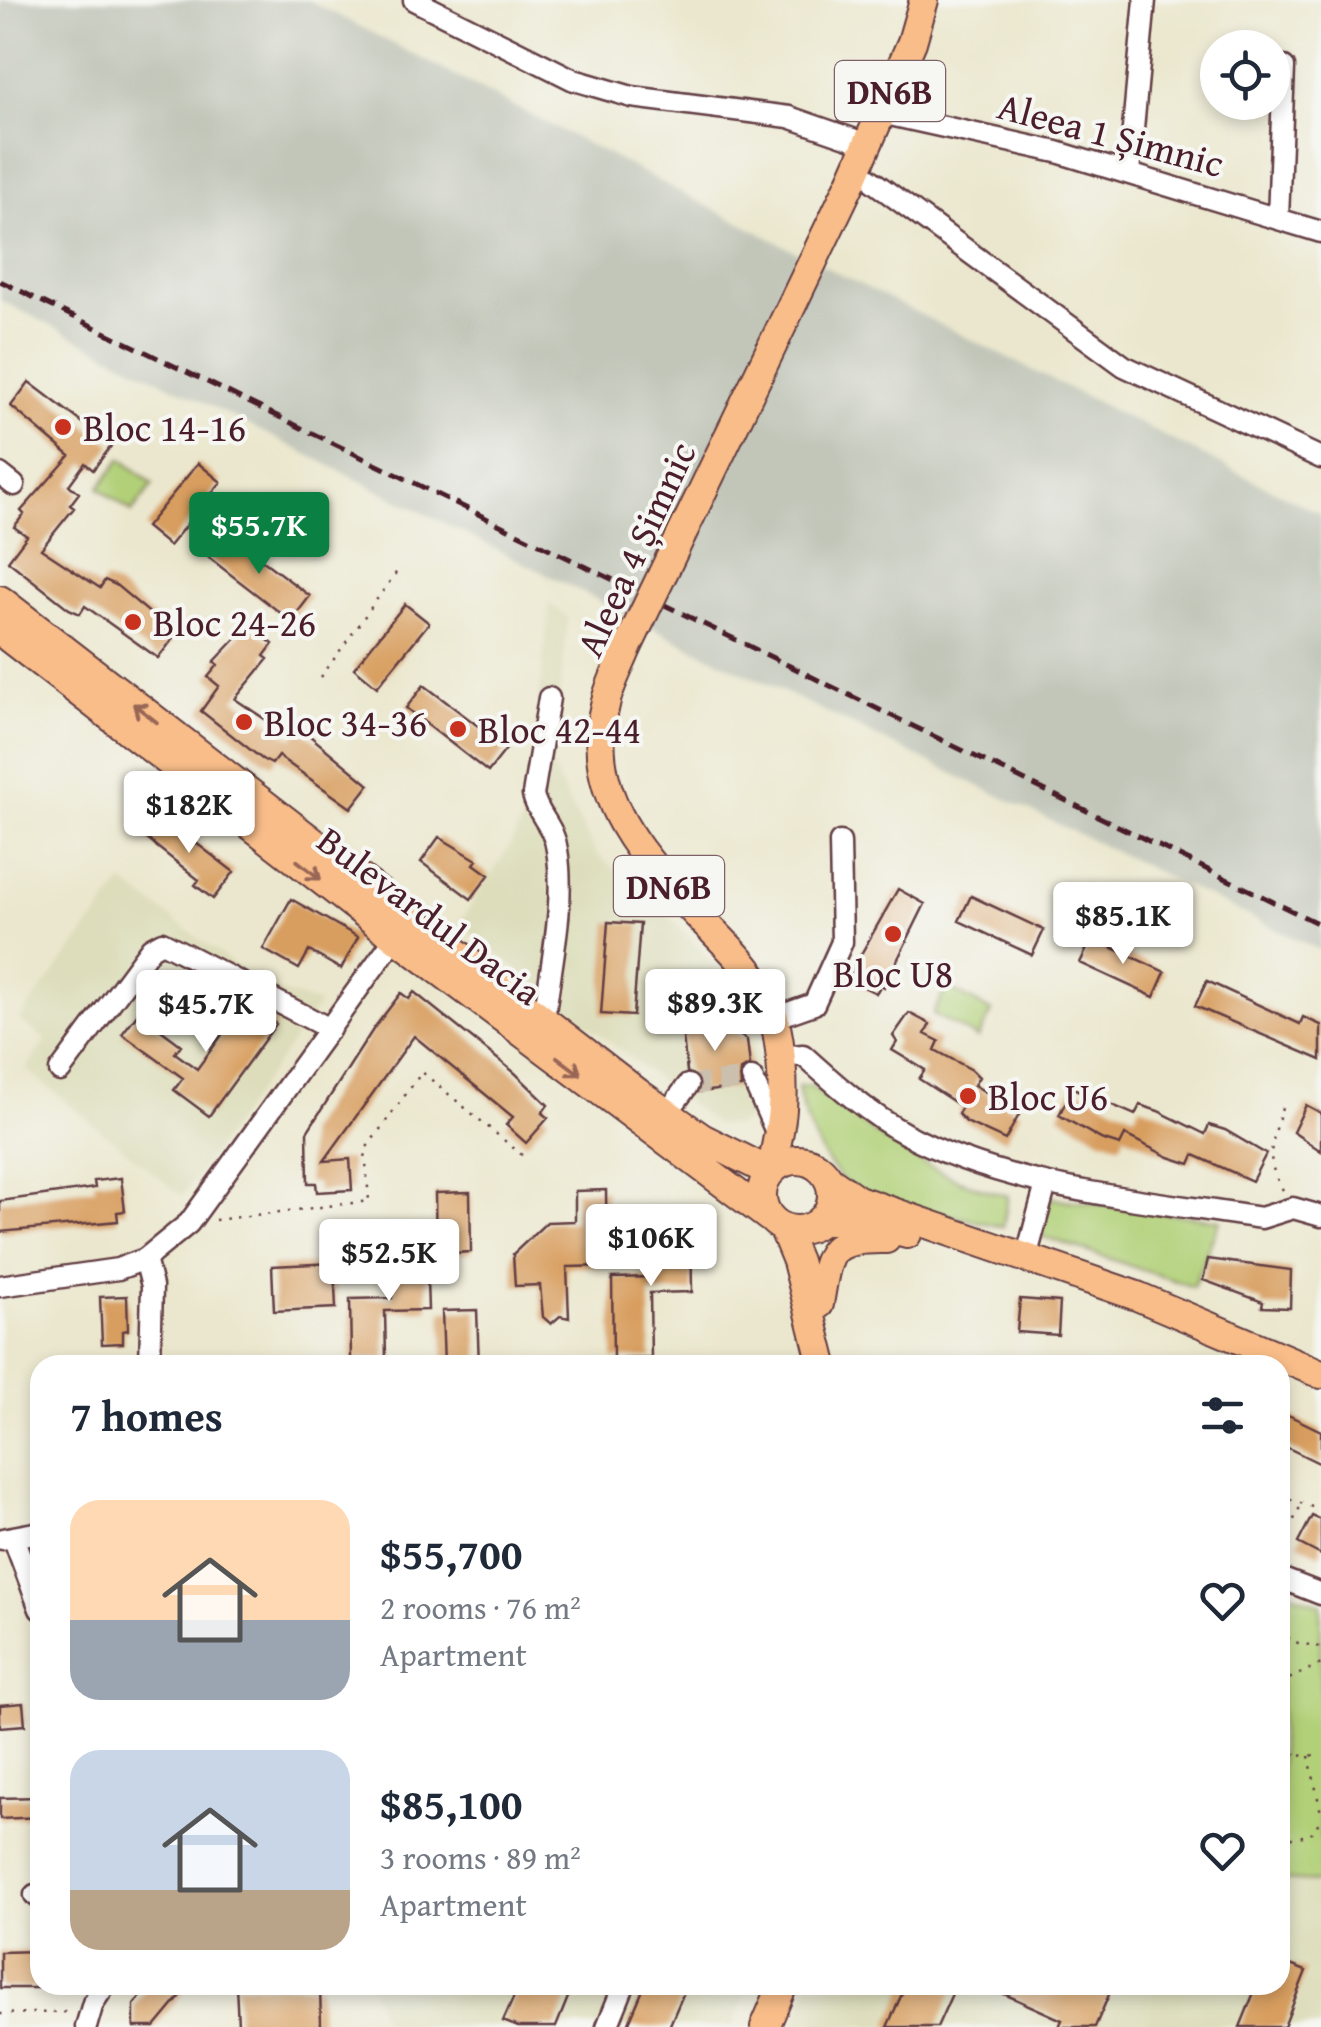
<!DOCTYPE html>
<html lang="en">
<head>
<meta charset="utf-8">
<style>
  body { margin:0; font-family:"Gentium Book Plus",serif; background:#f2f2f3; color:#1f2937; height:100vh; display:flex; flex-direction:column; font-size:38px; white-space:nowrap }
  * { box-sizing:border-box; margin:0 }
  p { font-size:32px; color:#747a83 }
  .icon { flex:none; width:55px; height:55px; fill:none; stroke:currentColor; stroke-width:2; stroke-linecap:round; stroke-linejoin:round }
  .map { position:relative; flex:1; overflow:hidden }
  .sheet { position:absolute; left:30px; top:1355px; width:1260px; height:640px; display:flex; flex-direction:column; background:#fff; border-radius:30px; box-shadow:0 5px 15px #0003 }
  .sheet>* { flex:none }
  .fabs { position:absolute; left:1200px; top:30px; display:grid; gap:20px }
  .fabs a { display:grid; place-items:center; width:90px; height:90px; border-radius:50%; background:#fff; box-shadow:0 5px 15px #0003; font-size:50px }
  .price { position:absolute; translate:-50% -85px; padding:0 22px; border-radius:10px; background:#fff; color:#222; font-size:32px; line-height:65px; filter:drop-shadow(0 2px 5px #0008) }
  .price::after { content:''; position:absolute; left:50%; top:60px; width:30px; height:22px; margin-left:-15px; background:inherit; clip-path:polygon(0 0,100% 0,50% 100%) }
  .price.active { background:#0b8043; color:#fff }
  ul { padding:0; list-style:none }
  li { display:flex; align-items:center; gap:30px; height:250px; padding:0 40px }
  li span { display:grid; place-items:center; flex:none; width:280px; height:200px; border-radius:30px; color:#555 }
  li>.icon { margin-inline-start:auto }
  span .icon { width:120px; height:120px; fill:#fffc; stroke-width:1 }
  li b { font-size:42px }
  h2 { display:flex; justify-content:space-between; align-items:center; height:120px; padding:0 40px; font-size:42px }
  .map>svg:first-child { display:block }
</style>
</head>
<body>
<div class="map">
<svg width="1321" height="2027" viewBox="0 0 1321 2027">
  <rect width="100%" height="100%" fill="#f6f6f2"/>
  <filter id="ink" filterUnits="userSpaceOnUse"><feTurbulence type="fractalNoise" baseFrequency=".01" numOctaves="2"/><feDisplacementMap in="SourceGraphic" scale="20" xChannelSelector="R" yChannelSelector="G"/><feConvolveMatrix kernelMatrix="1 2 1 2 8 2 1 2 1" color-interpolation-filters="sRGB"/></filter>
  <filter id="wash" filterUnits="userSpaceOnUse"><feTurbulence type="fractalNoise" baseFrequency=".0048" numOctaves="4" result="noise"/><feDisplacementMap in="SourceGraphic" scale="40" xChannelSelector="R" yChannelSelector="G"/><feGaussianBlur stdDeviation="2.25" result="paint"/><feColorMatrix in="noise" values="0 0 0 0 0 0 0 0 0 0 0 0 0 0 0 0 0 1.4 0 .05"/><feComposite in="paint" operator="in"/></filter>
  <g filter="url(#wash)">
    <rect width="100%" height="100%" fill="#ebe7ce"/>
    <path fill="#ddb" d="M549,603l19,15 -16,146 13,31 31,58 66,56 92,98 2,107 -20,12 -21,-2 -256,-200 52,-80 16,-35z
      M123,882l139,103 57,19 -137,192 -156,-127 20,-29 -27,-20z
      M1280,1880l41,2v145h-528l16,-42h471z
      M369,1985h381l-17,42h-347z"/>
    <path fill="#c2c6b9" d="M0,0h308l541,279 472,235v437l-622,-300 -699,-351z"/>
    <path fill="#b1d077" stroke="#7e7851" stroke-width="2.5" d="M121,459l32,25 -21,28 -33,-24z
      M947,987l45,25 -14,26 -45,-24z
      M811,1086c62,47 120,92 197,110l-5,31c-44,-11 -104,-18 -144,-36 -33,-15 -56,-71 -61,-104z
      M1050,1198l170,22 -27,67 -155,-52z
      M1280,1589l41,15v278l-41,-2z"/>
    <g id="blocks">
      <path fill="#d89e5e" d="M29,382l83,63 -19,25 -8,-7 -16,22 10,8 -9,12 4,3 -33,41 59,39 5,-8 11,5 60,50 -18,23 -73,-52 -5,8 -11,-5 -61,-48 19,-25 -13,-9 10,-13 -3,-3 49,-55 -59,-50z
        M198,463l23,19 -52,64 -23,-19z
        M226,533l84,63 -19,25 -83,-64z
        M405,604l24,19 -52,64 -23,-19z
        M249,625l24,19 -9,12 4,3 -33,40 58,39 5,-8 11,5 60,50 -18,23 -73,-52 -6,8 -10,-5 -61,-48 18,-25 -11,-9 10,-12 -4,-3z
        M424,685l83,63 -19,24 -82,-64z
        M158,814l76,58 -21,27 -18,-14 4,-5 -57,-45z
        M439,837l38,23 -3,4 15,11 -18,24 -50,-37z
        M898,889l27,15 -41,83 -3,-2 -5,8 -26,-13 2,-10z
        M971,896l73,34 -12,25 -73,-34z
        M291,899l67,38 -17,32 -32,-18 -10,18 -36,-20z
        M608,922l32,2 -7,92 -32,-2z
        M1092,938l73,34 -11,25 -74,-34z
        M1207,981l93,43 3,-7 18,8v35l-126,-54z
        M414,992l101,81 33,32 -6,8 6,5 -22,25 -20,-18 7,-8 -99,-81 -90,125 26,-2 2,31 -35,2 -1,-9h-8l-1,-51 67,-104 27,-35 8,6z
        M246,1002l30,22 -67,92 -35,-26 9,-12 -61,-44 16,-21 43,32 -6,8 22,16z
        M704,1011l43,29 3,25 -10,6 1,16 -41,5v-13l-13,-7 -4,-35z
        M909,1013l21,11 -5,10 14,7 -4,9 37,20 7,7 -5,8 46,28 -15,27 -39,-18 -8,-8 4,-7 -43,-28 6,-9 -33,-20 5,-8 -4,-6z
        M1073,1088l62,27 5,-10 18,6 47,23 4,-9 16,5 41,24 -14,27 -58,-26 -4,9 -21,-7 -44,-22 -5,10 -19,-6 -42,-24z
        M1306,1105l15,8v38l-28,-19z
        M121,1178l4,33 -8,1 1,9 -118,11v-31l95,-13 -1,-7z
        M606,1190l1,76 -40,1 2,51 -9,-2 -9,8 -8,-7 -3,-32 -25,1 -2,-32 34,-32 28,-1v-30z
        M470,1192l1,60 -35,2 -1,-61z
        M653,1221h38l1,71 -42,1 1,65 -38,1 -1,-81 42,-1z
        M426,1249l2,61 -43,1 1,48h-35l-1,-60 42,-1 -1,-48z
        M1208,1259l83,11 -1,38 -28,-1 1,-5 -60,-22z
        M334,1263l2,45 -62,3 -2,-45z
        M127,1296l1,34 -5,1v12l-21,1 -2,-47z
        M1020,1299l40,3 -2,33 -41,-3z
        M477,1310l2,55h-35l-2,-54z
        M1280,1411l41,20v33l-41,-20z
        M1312,1516l9,4v35l-23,-12z
        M23,1703l2,22 -25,2v-22z
        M40,1797v20l-40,2v-21z
        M40,1951v37h-40v-36z
        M1280,1961l26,10 -22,56h-44l17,-42h23z
        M150,1985h40l-35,42h-21v-22z
        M236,1985h84l1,42 -83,-2z
        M519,1985h54l-17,42h-38l-15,-6z
        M645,1985h42l-18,42h-42z
        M906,1985h50l-19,42h-50z
        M984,1985h116l11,5 -16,37h-36l3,-7z"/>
    </g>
  </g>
  <g filter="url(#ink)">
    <use href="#blocks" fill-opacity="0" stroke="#623d43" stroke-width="2.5"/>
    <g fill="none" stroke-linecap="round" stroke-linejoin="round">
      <path stroke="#cbbfad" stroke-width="20" stroke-dasharray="20 10" stroke-linecap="butt" d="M688,1085l64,-7"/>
      <defs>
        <path id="minor" d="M414,0l160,80 58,17 157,20 78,27
          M881,113l176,39 264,80
          M856,169l268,197 197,92
          M1129,172l16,-172
          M1278,218l6,-151
          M0,474l14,11
          M774,1018l40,-14 28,-62 -2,-100
          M544,1021c6,-54 22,-117 13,-171 -3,-24 -19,-34 -24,-55l16,-97
          M779,1057l24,-2c31,28 67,60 103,79 108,57 236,65 355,84l32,-10 28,8
          M60,1071l91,-123 11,-6 168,87
          M752,1078l25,56
          M667,1113l21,-28
          M1026,1258l20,-74
          M145,1259l7,27 -2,79
          M0,1286l118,-17 27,-10 44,-36 213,-295
          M13,1537l27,72
          M2,1539l38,-7
          M1280,1578l41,16
          M35,1895l5,3
          M86,2027l7,-24 12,-18
          M607,2027l17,-42"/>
        <path id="major" d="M852,180l60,-138 12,-42
          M0,600l638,493 64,45 68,34
          M0,631l395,306 375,281
          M627,648c-7,18 -18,37 -22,57 -24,97 48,164 109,227 24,24 51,52 60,86 7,27 10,64 8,91 -1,20 -8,40 -9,60
          M762 1195a35 35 0 1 1 70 0a35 35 0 1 1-70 0Z
          M828,1179l30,21 279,96 184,78
          M821,1220h34l52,14
          M783,1227l14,34 26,104
          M819,1304c9,-54 9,-66 67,-65
          M765,2027l18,-42"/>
      </defs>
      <use href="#minor" stroke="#623d43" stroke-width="25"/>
      <use href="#major" stroke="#623d43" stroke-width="32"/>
      <path stroke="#623d43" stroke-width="2.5" stroke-dasharray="2.5 8" stroke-linecap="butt" d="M321,677l77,-107
        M1283,1190c-22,-36 -8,-49 0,-88
        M215,1220l154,-19 -4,-51 57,-78 101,84
        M1280,1496l41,14
        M1280,1548l22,-45
        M1280,1630l13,12 28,5
        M1280,1683l41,-19
        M1280,1739l16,15
        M1280,1753l41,3
        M1309,1756l12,57
        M1280,1840l29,-5 12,-15
        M0,2014l68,-2"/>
      <use href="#minor" stroke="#fff" stroke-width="20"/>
      <use href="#major" stroke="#f8bd89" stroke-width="28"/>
      <path stroke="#4a1f2b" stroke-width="5" stroke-dasharray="15 8" stroke-linecap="butt" d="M0,281l1321,644"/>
      <defs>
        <path id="major-bridge" d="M627,648l225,-468"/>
      </defs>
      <use href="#major-bridge" stroke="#623d43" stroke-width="32" stroke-linecap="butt"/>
      <use href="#major-bridge" stroke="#f8bd89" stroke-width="28"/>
    </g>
    <defs><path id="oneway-shaft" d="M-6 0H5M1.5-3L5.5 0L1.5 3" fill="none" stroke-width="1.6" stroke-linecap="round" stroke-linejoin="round" transform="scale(2.5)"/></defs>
    <g stroke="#986655">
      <use href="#oneway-shaft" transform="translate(145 713) rotate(-142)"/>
      <use href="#oneway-shaft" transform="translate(309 870) rotate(38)"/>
      <use href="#oneway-shaft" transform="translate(569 1066) rotate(37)"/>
    </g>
  </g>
  <g fill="#c8321e" stroke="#f6f6f2" stroke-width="4">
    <circle cx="63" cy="427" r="10"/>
    <circle cx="133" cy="622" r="10"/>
    <circle cx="244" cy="722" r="10"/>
    <circle cx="458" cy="729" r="10"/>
    <circle cx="893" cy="934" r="10"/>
    <circle cx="968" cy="1096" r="10"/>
  </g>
  <g text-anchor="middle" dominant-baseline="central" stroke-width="8" stroke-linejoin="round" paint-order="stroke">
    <g fill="#f6f6f2" stroke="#7e6067" stroke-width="2.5">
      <rect x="835" y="61" width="110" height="60" rx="8"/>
      <rect x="614" y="856" width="110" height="60" rx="8"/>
    </g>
    <g font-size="35" font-weight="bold" fill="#4a1f2b">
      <text x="890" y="91">DN6B</text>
      <text x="669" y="886">DN6B</text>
    </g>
    <g font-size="38" fill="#4a1f2b" stroke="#f6f6f2">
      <text transform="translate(1111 134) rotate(15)">Aleea 1 Șimnic</text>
      <text transform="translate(635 549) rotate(-65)">Aleea 4 Șimnic</text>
      <text transform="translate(430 915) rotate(37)">Bulevardul Dacia</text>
    </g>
    <g font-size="38" fill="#4a1f2b" stroke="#f6f6f2" text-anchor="start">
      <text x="83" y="427">Bloc 14-16</text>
      <text x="153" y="622">Bloc 24-26</text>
      <text x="264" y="722">Bloc 34-36</text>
      <text x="478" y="729">Bloc 42-44</text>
      <text x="893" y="973" text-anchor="middle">Bloc U8</text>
      <text x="988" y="1096">Bloc U6</text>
    </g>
  </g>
</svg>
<div class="fabs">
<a><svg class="icon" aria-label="locate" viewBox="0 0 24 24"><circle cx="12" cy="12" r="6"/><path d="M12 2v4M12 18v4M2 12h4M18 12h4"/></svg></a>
</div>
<b class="price active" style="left:259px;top:577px">$55.7K</b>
<b class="price" style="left:189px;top:856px">$182K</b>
<b class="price" style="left:1123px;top:967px">$85.1K</b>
<b class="price" style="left:715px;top:1054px">$89.3K</b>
<b class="price" style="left:206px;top:1055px">$45.7K</b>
<b class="price" style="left:651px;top:1289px">$106K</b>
<b class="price" style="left:389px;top:1304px">$52.5K</b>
<section class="sheet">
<h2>7 homes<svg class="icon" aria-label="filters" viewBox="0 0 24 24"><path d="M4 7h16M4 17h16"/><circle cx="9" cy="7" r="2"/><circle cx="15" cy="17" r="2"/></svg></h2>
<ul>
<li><span style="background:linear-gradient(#ffd9b3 60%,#9aa5b1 0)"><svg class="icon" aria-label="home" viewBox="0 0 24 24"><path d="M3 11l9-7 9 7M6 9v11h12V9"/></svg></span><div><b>$55,700</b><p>2 rooms · 76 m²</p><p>Apartment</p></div><svg class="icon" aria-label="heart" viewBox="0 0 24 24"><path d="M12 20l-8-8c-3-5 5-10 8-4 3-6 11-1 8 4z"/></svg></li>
<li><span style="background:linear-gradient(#c9d6e8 70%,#b9a48a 0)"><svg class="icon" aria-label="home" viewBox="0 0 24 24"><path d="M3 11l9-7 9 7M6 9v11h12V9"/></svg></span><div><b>$85,100</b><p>3 rooms · 89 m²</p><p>Apartment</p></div><svg class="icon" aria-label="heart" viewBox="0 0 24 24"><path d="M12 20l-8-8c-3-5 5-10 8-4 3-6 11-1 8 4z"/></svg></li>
</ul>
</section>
</div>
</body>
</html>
